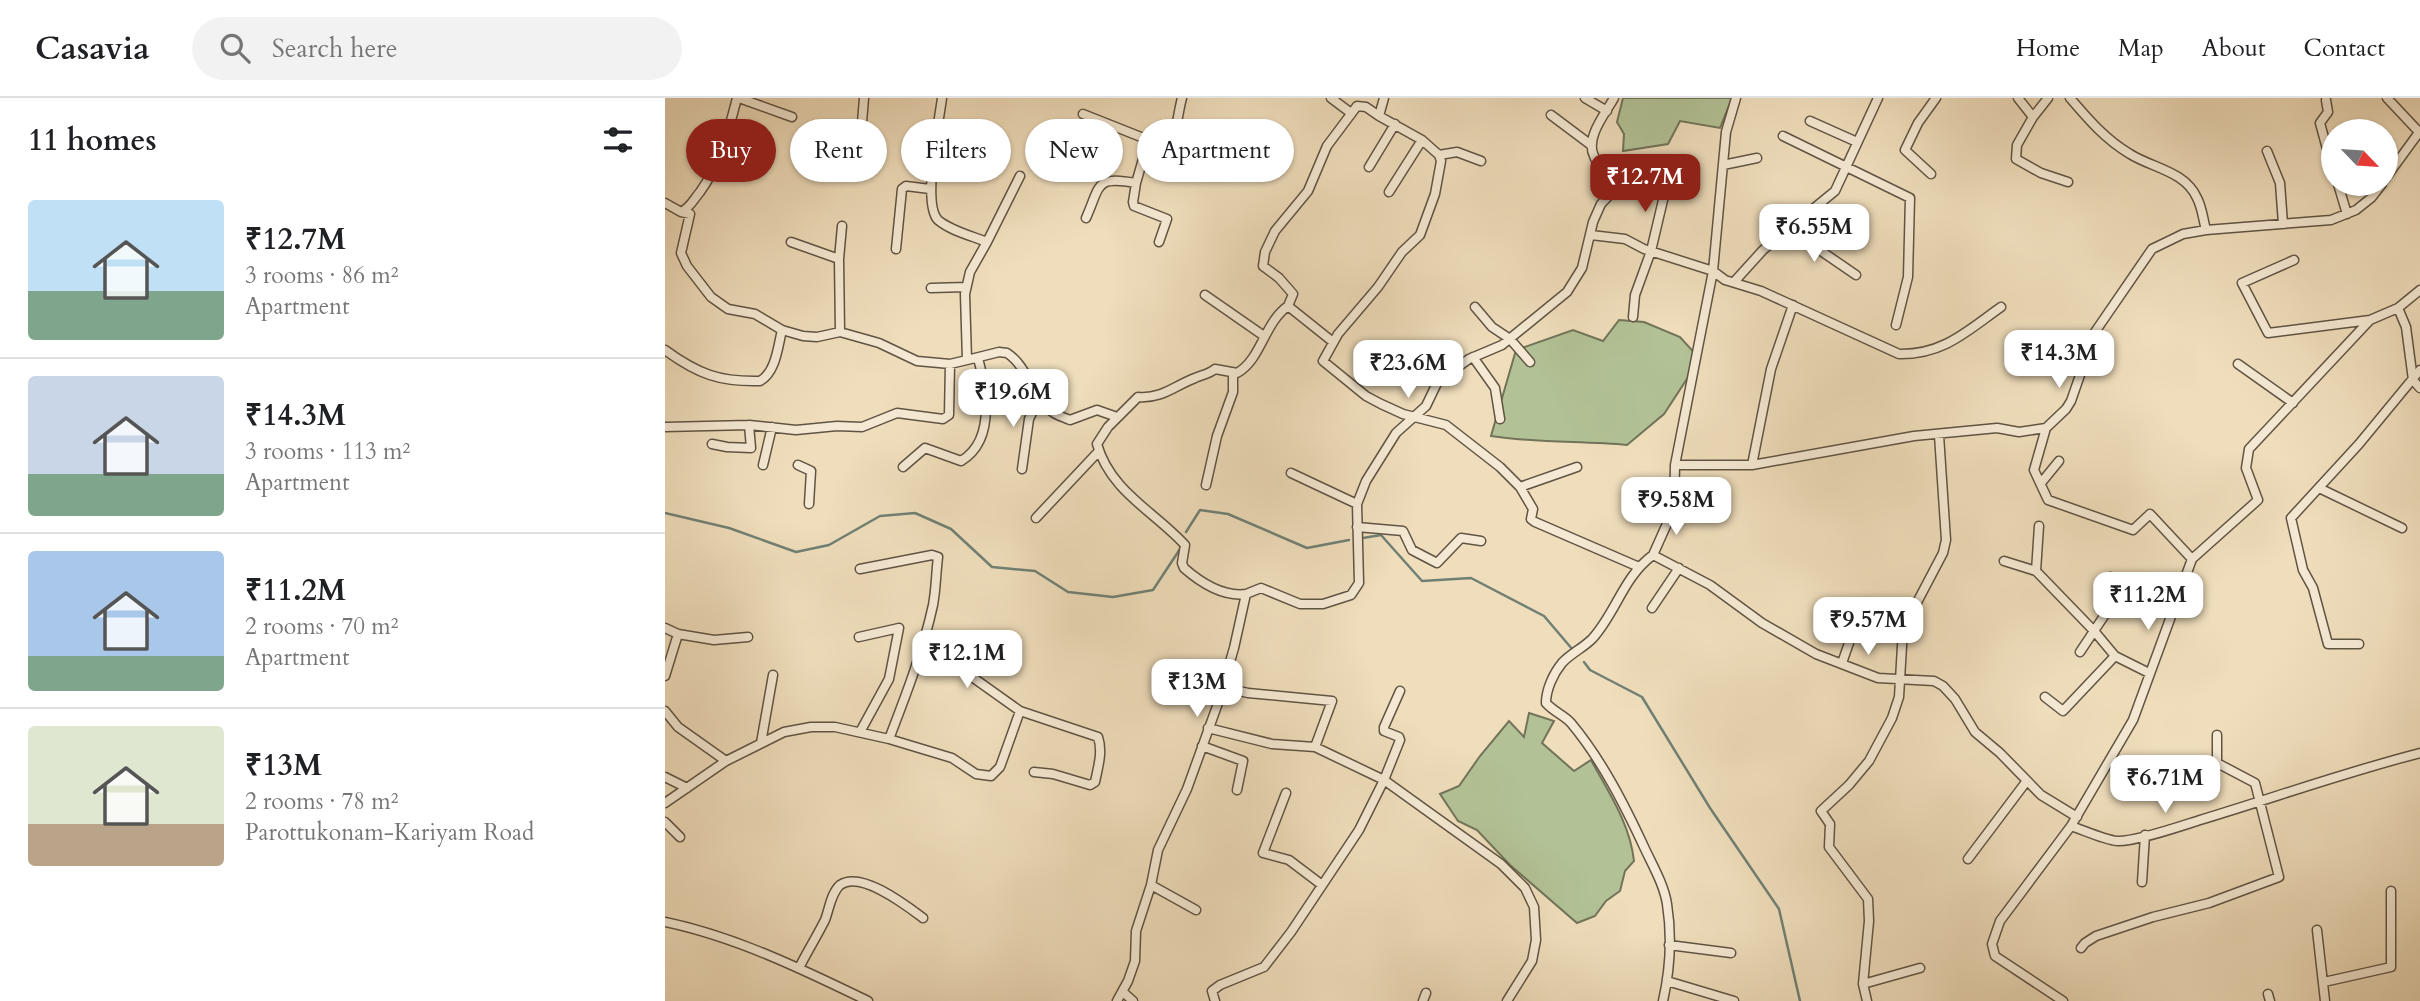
<!DOCTYPE html>
<html lang="en">
<head>
<meta charset="utf-8">
<style>
  body { margin:0; font-family:Cardo,serif; background:#f2f2f2; color:#202124; height:100vh; display:flex; flex-direction:column; font-size:26px; white-space:nowrap }
  * { box-sizing:border-box; margin:0 }
  p { font-size:23px; color:#757577 }
  .icon { flex:none; width:38px; height:38px; fill:none; stroke:currentColor; stroke-width:2; stroke-linecap:round; stroke-linejoin:round }
  .map { position:relative; flex:1; overflow:hidden }
  .panel { display:flex; flex-direction:column; background:#fff; width:665px }
  .panel>* { flex:none }
  .top-card { position:absolute; left:21px; top:21px; width:665px; height:63px; display:flex; gap:14px }
  .needle { width:46px; rotate:115deg }
  .fabs { position:absolute; left:1656px; top:21px; display:grid; gap:14px }
  .fabs a { display:grid; place-items:center; width:77px; height:77px; border-radius:50%; background:#fff; box-shadow:0 2px 5px #0004; font-size:35px }
  .price { position:absolute; translate:-50% -60px; padding:0 16px; border-radius:14px; background:#fff; color:#222; font-size:23px; line-height:46px; filter:drop-shadow(0 2px 4px #0008) }
  .price::after { content:''; position:absolute; left:50%; top:42px; width:21px; height:16px; margin-left:-10px; background:inherit; clip-path:polygon(0 0,100% 0,50% 100%) }
  .price.active { background:#8f2418; color:#fff }
  ul { padding:0; list-style:none }
  li { display:flex; align-items:center; gap:21px; height:175px; padding:0 28px }
  li+li { border-top:2px solid #e0e0e0 }
  li span { display:grid; place-items:center; flex:none; width:196px; height:140px; border-radius:7px; color:#555 }
  li>.icon { margin-inline-start:auto }
  span .icon { width:84px; height:84px; fill:#fffc; stroke-width:1 }
  li b { font-size:30px }
  h2 { display:flex; justify-content:space-between; align-items:center; height:84px; padding:0 28px; font-size:30px }
  .pill { padding:0 24px; border-radius:32px; background:#fff; box-shadow:0 2px 5px #0004; font-size:24px; line-height:63px }
  .pill.active { background:#8f2418; color:#fff }
  header { display:flex; align-items:center; gap:42px; box-sizing:border-box; height:98px; padding:0 35px; background:#fff; border-bottom:2px solid #e0e0e0 }
  header strong { font-size:33px }
  nav { display:flex; gap:38px; margin-inline-start:auto; font-size:24px }
  .search { width:490px; height:63px; background:#f2f2f2; display:flex; align-items:center; gap:18px; box-sizing:border-box; padding:0 24px; border-radius:38px; color:#757577; font-size:26px }
  main { display:flex; flex:1; min-height:0 }
  .map>svg:first-child { display:block }
</style>
</head>
<body>
<header>
<strong>Casavia</strong>
<div class="search"><svg class="icon" aria-label="search" viewBox="0 0 24 24"><circle cx="10" cy="10" r="6"/><path d="M15 15l6 6"/></svg>Search here</div>
<nav><a>Home</a><a>Map</a><a>About</a><a>Contact</a></nav>
</header>
<main>
<section class="panel">
<h2>11 homes<svg class="icon" aria-label="filters" viewBox="0 0 24 24"><path d="M4 7h16M4 17h16"/><circle cx="9" cy="7" r="2"/><circle cx="15" cy="17" r="2"/></svg></h2>
<ul>
<li><span style="background:linear-gradient(#bfe0f5 65%,#7fa58c 0)"><svg class="icon" aria-label="home" viewBox="0 0 24 24"><path d="M3 11l9-7 9 7M6 9v11h12V9"/></svg></span><div><b>₹12.7M</b><p>3 rooms · 86 m²</p><p>Apartment</p></div></li>
<li><span style="background:linear-gradient(#c9d6e8 70%,#7fa58c 0)"><svg class="icon" aria-label="home" viewBox="0 0 24 24"><path d="M3 11l9-7 9 7M6 9v11h12V9"/></svg></span><div><b>₹14.3M</b><p>3 rooms · 113 m²</p><p>Apartment</p></div></li>
<li><span style="background:linear-gradient(#a9c7e8 75%,#7fa58c 0)"><svg class="icon" aria-label="home" viewBox="0 0 24 24"><path d="M3 11l9-7 9 7M6 9v11h12V9"/></svg></span><div><b>₹11.2M</b><p>2 rooms · 70 m²</p><p>Apartment</p></div></li>
<li><span style="background:linear-gradient(#dfe7d0 70%,#b9a48a 0)"><svg class="icon" aria-label="home" viewBox="0 0 24 24"><path d="M3 11l9-7 9 7M6 9v11h12V9"/></svg></span><div><b>₹13M</b><p>2 rooms · 78 m²</p><p>Parottukonam-Kariyam Road</p></div></li>
</ul>
</section>
<div class="map">
<svg width="1755" height="903" viewBox="0 0 1755 903">
  <rect width="100%" height="100%" fill="#efddbb"/>
  <filter id="stains"><feTurbulence type="fractalNoise" baseFrequency=".00286" numOctaves="4"/><feColorMatrix values="0 0 0 0 .2 0 0 0 0 .09 0 0 0 0 .02 0 0 0 .5 -.17"/></filter>
  <radialGradient id="worn" r=".72"><stop offset=".6" stop-color="#630" stop-opacity="0"/><stop offset="1" stop-color="#630" stop-opacity=".3"/></radialGradient>
  <path fill="#b2c296" stroke="#717459" stroke-width="2" d="M958,0h109l-12,30 -40,-7 -12,23 -45,7 1,-17 -7,-12z
    M954,222l25,2 36,15 20,22 -36,55 -37,31c-45,-4 -91,-2 -136,-9l25,-86 57,-20 30,11z
    M864,615l25,8 -12,22 32,28 17,-11c18,33 39,64 43,101l-9,10 -5,20 -14,10 -11,15 -18,7 -67,-58 -33,-35 -19,-9 -18,-27 19,-8 21,-30 29,-35 15,16z"/>
  <g fill="none" stroke-linecap="round" stroke-linejoin="round">
    <path stroke="#708074" stroke-width="2.5" d="M0,415l64,15 67,24 33,-7 51,-29 35,-3 36,16 41,38 43,4 33,21 45,5 40,-7 27,-41
      M521,434l14,-22 28,4 79,34 42,-8
      M698,440l18,-3 41,46 49,-3 73,38 29,34
      M919,564l6,8 52,27 68,111 69,101 21,92"/>
    <defs>
      <path id="street" d="M72,0c-9,34 -16,65 -37,94 -7,8 -9,15 -19,20l9,2 -9,39 6,13 24,31 17,12 27,5 27,16 21,6 14,1 23,-5 39,11 38,18 33,3 17,-4
        M74,0l53,19
        M277,0c-3,24 -20,106 -4,122 13,11 34,16 49,22l-17,30 -5,22 2,66 32,-8 8,1c21,14 24,41 43,57 5,5 13,7 20,10l27,-10 20,7
        M666,0l20,15
        M719,0l-5,18 43,24 17,15 2,6 -6,33 -15,41 -18,17 -24,35 -40,47 -15,27 43,35 15,8 22,10 43,11 54,42 20,20 13,22 -2,10 4,3 104,45
        M920,0l22,13
        M1353,0l15,19 -16,28 -1,14 25,14 27,9
        M1722,0l32,34
        M1661,2l2,12 -8,11 13,48
        M418,16l58,23 14,3 18,-6 40,4
        M886,17l40,30
        M1368,19l15,-19
        M1145,23l47,21
        M273,34l58,21
        M196,37l3,-37
        M1118,38l127,62 -2,79 -12,48
        M1602,53l13,32 3,41
        M774,57l18,-3 24,9
        M1058,67l34,-7
        M704,69l26,-43
        M1266,76l-26,-24 13,-27 18,-25
        M1720,81l35,-48
        M471,85l-3,19 1,4 33,13 -8,23
        M1673,86l9,30
        M724,94l33,-52
        M948,94c-5,-13 -14,-23 -19,-36 -9,-18 11,-42 20,-58
        M0,105l16,9
        M421,120c15,-34 9,-42 50,-35l7,-24 3,-6 5,-3 12,3c14,-14 14,-37 19,-55
        M1124,131l67,46
        M1541,132l125,-10 25,-10 15,-12 11,-14
        M926,137l34,4 19,10 69,22 12,9 36,11 138,63c44,1 68,-23 102,-47
        M126,144l48,17
        M322,144l33,-66
        M231,151l6,-60 4,-3 24,3
        M1629,162l-52,23 26,50 102,-13
        M1069,184l29,-32 72,-59 43,-93
        M266,190l35,-1
        M540,197l59,41
        M623,208l5,-12 -14,-16 -16,-12 2,-14 10,-21 33,-40 19,-45 30,-40 9,1 13,9
        M810,209l17,20 18,12 20,23
        M1733,210l8,19 7,53 7,8
        M175,234l-1,-73 3,-33
        M0,252c33,24 54,32 95,31 16,-9 18,-35 22,-51
        M808,259l22,31 5,31
        M1573,266l55,39
        M0,329l84,-2 47,5 41,-4 25,1 35,-14 46,6 6,-4 1,-51
        M1381,330l-12,42 14,30 85,30 17,-16 42,45
        M47,346l15,3 24,1 -2,-23
        M98,367l9,-38
        M133,367l13,6 -2,33
        M1010,367h77l162,-29 83,-8 22,4 27,-4 20,-19 5,-8 24,-69 57,-83 31,-15 23,-4c-3,-11 -4,-23 -9,-32 -12,-27 -45,-30 -67,-44 -25,-15 -42,-35 -60,-56
        M1087,367l19,-96 22,-64
        M238,369l22,-19 36,13c34,-20 26,-70 17,-103
        M357,371l7,-50 10,-20
        M626,375l66,31
        M1376,385l18,-22
        M541,387l11,-49 16,-44v-19
        M855,389l57,-20
        M1654,390l83,40
        M371,420l63,-67
        M692,429l46,4 9,19 25,13 24,-25 20,3
        M988,457l21,-47 1,-43 38,-194 13,-139 10,-34
        M1339,463l32,10 59,61 20,24 34,17
        M1371,473l3,-45
        M1468,480l44,20
        M581,496c-23,3 -46,-12 -62,-26l-2,-5 3,-18c-30,-33 -75,-54 -88,-101l11,-17 30,-30c24,2 36,-11 57,-19 7,-3 14,-4 20,-9l22,4c24,-13 27,-50 51,-67l45,36
        M987,510l27,-40
        M0,530l13,6 -13,42
        M13,536l36,6 34,-3
        M194,539l40,-9 -10,51 -29,53
        M1694,546h-31l-15,-56 -10,-18 -12,-52 68,-74 61,-74
        M1415,554l28,-42 13,-26 -11,-7
        M254,557l20,5 29,14 52,37
        M1177,565l8,-23
        M557,589l26,6 84,8 -17,46
        M735,593l-16,36v4l15,6 1,3 -16,40 117,84 24,24 9,19 2,33 -4,21 -25,40
        M1380,599l18,14 52,-55
        M0,613l13,16 48,34
        M543,630l64,16 43,3 69,33 -25,50 -68,102 -27,35 -44,18 -8,6 3,10
        M224,641l63,19 24,16 15,2 9,-9 20,-56 78,26c5,15 0,30 -3,45l-5,3 -37,-11 -19,-2
        M96,645l12,-68
        M537,648l41,15 -6,29
        M0,679l22,11
        M621,695l-23,60 26,7 33,25
        M0,705l61,-42 58,-29 27,-5h24l54,12c17,-44 34,-88 44,-134 3,-16 3,-32 5,-48l-6,-2 -72,14
        M0,724l15,15
        M1406,728c12,4 34,14 46,15 18,1 64,-15 83,-21 73,-22 146,-48 220,-67
        M1303,761l58,-77
        M1477,784l3,-47
        M486,787l45,25
        M0,824c71,15 137,47 203,79
        M1652,832l8,71
        M1004,847l62,8
        M1416,850l4,-5 11,-7 57,-19 56,-14 70,-26 -24,-94 -38,-20v-28
        M134,870c8,-16 18,-32 26,-48 4,-10 6,-27 15,-35 21,-15 67,21 83,33
        M1002,883l67,20
        M1659,884l67,-15v-76
        M1198,886l57,-16
        M458,894l10,9
        M1603,896l2,7
        M452,903l11,-20 7,-20 1,-30 15,-46 7,-35 29,-61 30,-83 17,-58 12,-54 15,-6 39,16h23l28,-9 8,-12 -2,-79 9,-23 30,-48 30,-27 12,-25 31,-22 33,-14 65,-53 15,-24 11,-46 8,-18 16,-17 33,-6 17,2 -16,68 -16,44 -2,22
        M758,903l3,-8
        M998,903c7,-31 9,-65 4,-97 -3,-19 -14,-38 -22,-55 -20,-43 -43,-89 -74,-126 -7,-8 -17,-11 -25,-20 0,-13 7,-29 16,-40 8,-9 21,-15 30,-24 24,-26 31,-62 61,-84l57,30 52,38 54,31 62,24 56,3 9,5 12,13 20,33 25,21 41,42 36,22
        M1202,903l-4,-17 6,-63 -1,-22 -39,-52 1,-23 -9,-13 28,-26 20,-24 23,-43 7,-21 4,-68 40,-76 3,-13 -7,-105
        M1398,903l-68,-45 -3,-12 8,-23 71,-95 62,-106 59,-161 66,-59 -12,-32 3,-19 121,-129 28,-12 22,-18"/>
    </defs>
    <use href="#street" stroke="#605444" stroke-width="11"/>
    <use href="#street" stroke="#f5e9d3" stroke-width="8"/>
  </g>
  <rect width="100%" height="100%" filter="url(#stains)"/>
  <rect width="100%" height="100%" fill="url(#worn)"/>
</svg>
<div class="fabs">
<a><svg class="needle" viewBox="-14 -14 28 28"><path d="M0-13l5 13h-10z" fill="#e53935"/><path d="M0 13l5-13h-10z" fill="#757577"/></svg></a>
</div>
<b class="price active" style="left:980px;top:116px">₹12.7M</b>
<b class="price" style="left:1149px;top:166px">₹6.55M</b>
<b class="price" style="left:1394px;top:292px">₹14.3M</b>
<b class="price" style="left:743px;top:302px">₹23.6M</b>
<b class="price" style="left:348px;top:331px">₹19.6M</b>
<b class="price" style="left:1011px;top:439px">₹9.58M</b>
<b class="price" style="left:1483px;top:534px">₹11.2M</b>
<b class="price" style="left:1203px;top:559px">₹9.57M</b>
<b class="price" style="left:302px;top:592px">₹12.1M</b>
<b class="price" style="left:532px;top:621px">₹13M</b>
<b class="price" style="left:1500px;top:717px">₹6.71M</b>
<div class="top-card">
<a class="pill active">Buy</a>
<a class="pill">Rent</a>
<a class="pill">Filters</a>
<a class="pill">New</a>
<a class="pill">Apartment</a>
</div>
</div>
</main>
</body>
</html>
